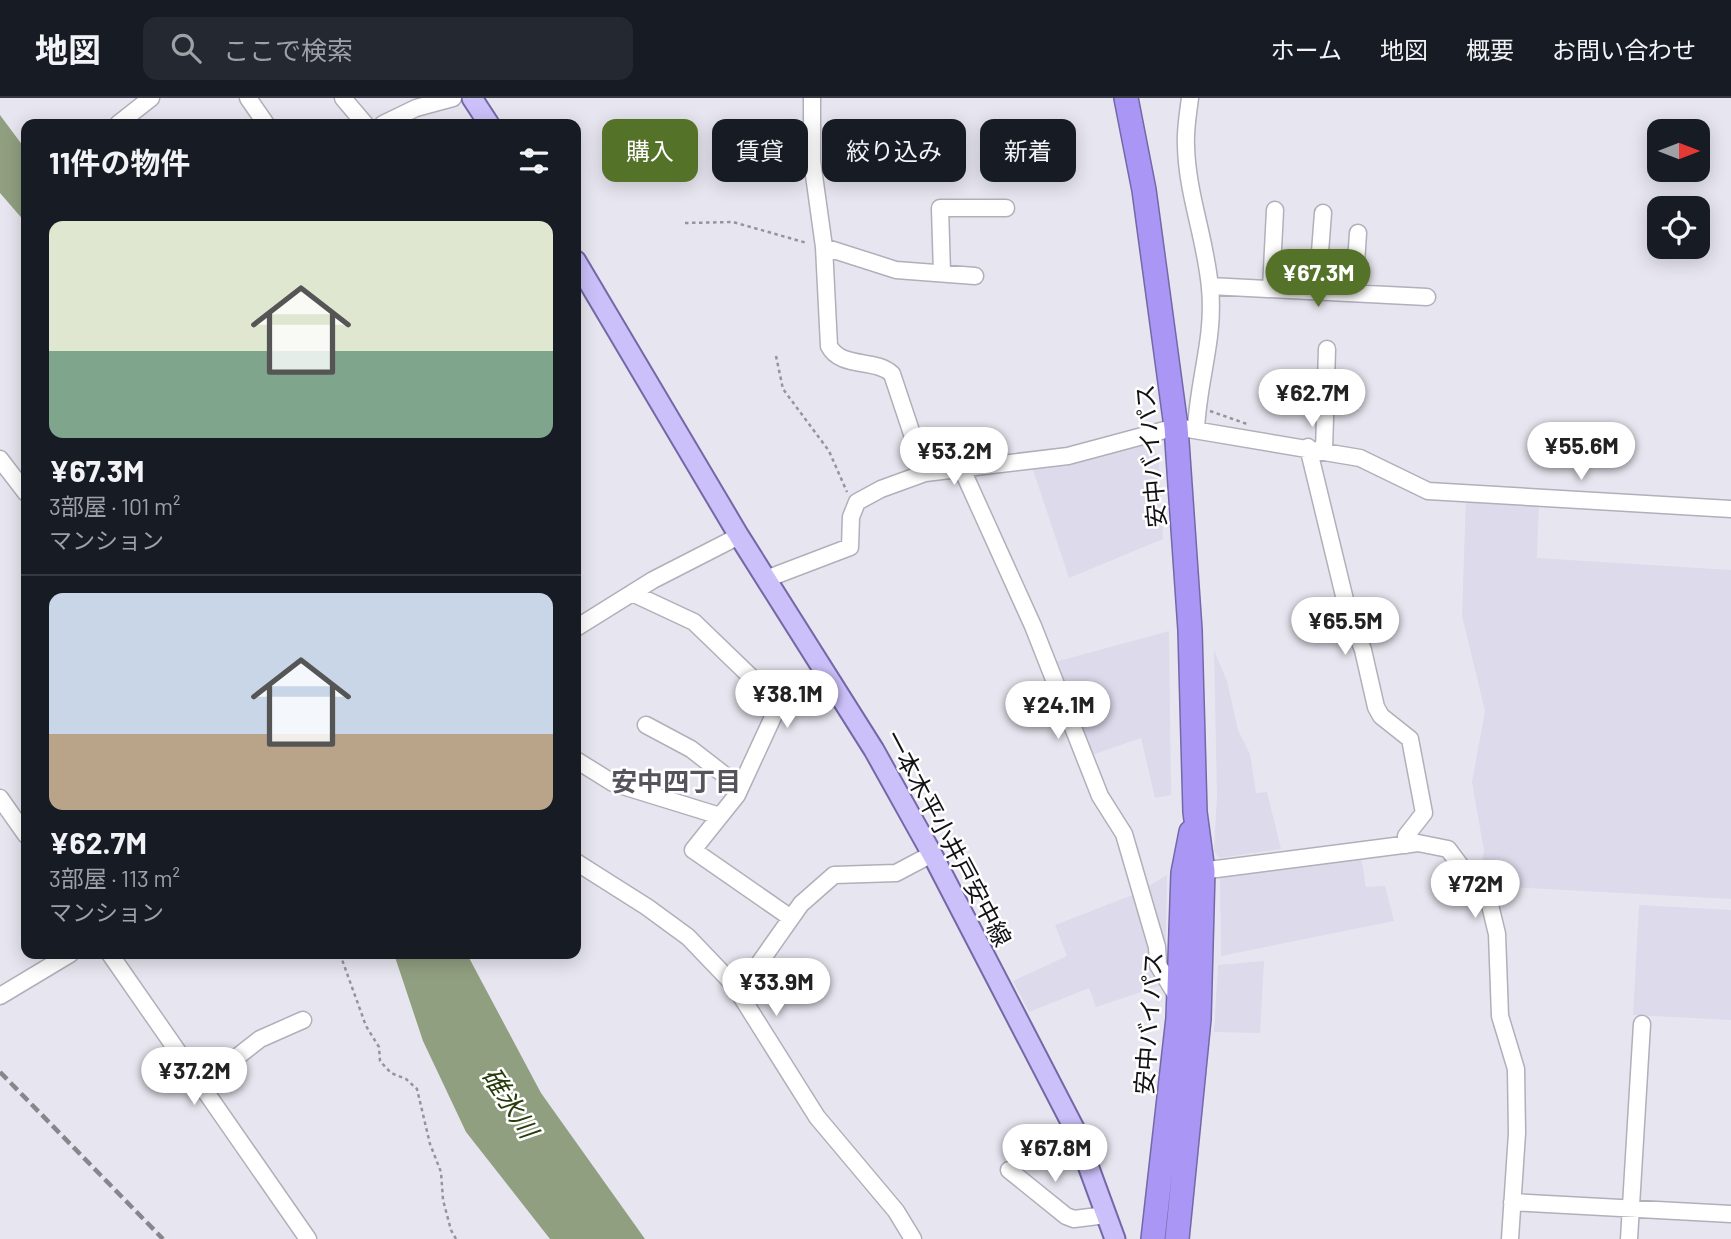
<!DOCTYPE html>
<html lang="ja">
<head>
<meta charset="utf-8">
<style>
  body { margin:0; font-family:Barlow,"Noto Sans JP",sans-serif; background:#242831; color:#f1f3f6; height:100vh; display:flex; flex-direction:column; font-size:26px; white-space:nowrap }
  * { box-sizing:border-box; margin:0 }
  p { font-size:23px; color:#9ea1a6 }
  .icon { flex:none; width:38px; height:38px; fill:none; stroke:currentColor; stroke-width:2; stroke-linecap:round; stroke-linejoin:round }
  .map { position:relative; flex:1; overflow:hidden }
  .drawer { position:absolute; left:21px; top:21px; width:560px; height:840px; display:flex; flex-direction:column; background:#171b24; border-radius:14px; box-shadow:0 4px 18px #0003 }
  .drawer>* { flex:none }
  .guide { position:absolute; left:602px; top:21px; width:665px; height:63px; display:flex; gap:14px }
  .needle { width:46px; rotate:90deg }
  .buttons { position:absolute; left:1647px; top:21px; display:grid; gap:14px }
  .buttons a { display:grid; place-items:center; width:63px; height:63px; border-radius:14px; background:#171b24; box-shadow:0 4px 18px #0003; font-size:35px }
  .price { position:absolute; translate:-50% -60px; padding:0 16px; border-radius:24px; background:#fff; color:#222; font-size:23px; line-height:46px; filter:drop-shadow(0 2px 4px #0008) }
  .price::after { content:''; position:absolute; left:50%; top:42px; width:21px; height:16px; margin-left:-10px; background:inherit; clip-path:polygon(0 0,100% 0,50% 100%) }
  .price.on { background:#557328; color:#fff }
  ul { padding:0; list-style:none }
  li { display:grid; align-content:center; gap:14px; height:371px; padding:0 28px }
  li+li { border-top:2px solid #363941 }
  li span { display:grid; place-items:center; height:217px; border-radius:14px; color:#555 }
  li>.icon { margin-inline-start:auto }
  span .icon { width:126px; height:126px; fill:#fffc; stroke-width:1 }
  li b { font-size:30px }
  h2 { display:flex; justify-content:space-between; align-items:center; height:84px; padding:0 28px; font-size:30px }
  .chip { padding:0 24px; border-radius:14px; background:#171b24; box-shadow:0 4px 18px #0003; font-size:24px; line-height:63px }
  .chip.on { background:#557328; color:#fff }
  header { display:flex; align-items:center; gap:42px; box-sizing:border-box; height:98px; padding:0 35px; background:#171b24; border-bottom:2px solid #363941 }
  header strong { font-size:33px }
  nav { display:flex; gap:38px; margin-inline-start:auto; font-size:24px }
  .search { width:490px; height:63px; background:#242831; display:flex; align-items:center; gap:18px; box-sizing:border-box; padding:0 24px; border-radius:14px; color:#9ea1a6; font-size:26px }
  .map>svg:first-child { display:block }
</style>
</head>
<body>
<header>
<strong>地図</strong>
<div class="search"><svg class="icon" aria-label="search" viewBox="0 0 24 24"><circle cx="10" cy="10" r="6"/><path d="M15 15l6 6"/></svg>ここで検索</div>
<nav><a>ホーム</a><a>地図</a><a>概要</a><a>お問い合わせ</a></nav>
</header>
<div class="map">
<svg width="1731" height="1141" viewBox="0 0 1731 1141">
  <rect width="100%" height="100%" fill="#e7e6f0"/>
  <path fill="#dcdaeb" d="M1151,340l8,25 4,76 -94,39 -39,-117z
    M1466,399l73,4 -2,57 194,12v329l-240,-13 -11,-16 4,-19 -12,-69 13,-71 -23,-95z
    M1169,533l2,164 -16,3 -14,-60 -52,18 -34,-94z
    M1214,552l13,31 11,49 12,24 6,39 11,-1 14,57 -62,9 -5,-7 3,-54z
    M1361,758l5,31 19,-1 9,35 -173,35 -1,-82z
    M1167,777l-2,109 -69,23 -7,-19 -60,24 -16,-31 54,-25 -12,-31 80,-31z
    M1639,807l92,5v110l-98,-5z
    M1264,863l-4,72 -46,-1 4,-67z"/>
  <path fill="#919f81" d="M0,17l26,35v73l-26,-30z
    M394,856h73l74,139 104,146h-95l-84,-107 -43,-91z"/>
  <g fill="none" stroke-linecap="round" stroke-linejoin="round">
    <defs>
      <path id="minor" d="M248,0l18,26
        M343,0l22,26
        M812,0v63l12,86 5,99c12,23 46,12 63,28l33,99
        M1190,0c-2,16 -5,32 -4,48 1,48 20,94 24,142 5,50 -12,92 -14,142
        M118,26l33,-26
        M383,26l33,-16 37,-10
        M824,149l72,23 79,6
        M942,175l-2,-65h66
        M1210,188l217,11
        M1271,191l4,-79
        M1317,193l6,-78
        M1354,195l4,-60
        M1308,349l39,161 16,42 13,57 5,9 29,23 14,74 -18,23v9
        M1324,352l3,-101
        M0,361l26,34
        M961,369l72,159 67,170 24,38 33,113 1,18 20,33
        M766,481l84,-32 1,-30 6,-15 24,-13 44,-16 143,-17 108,-29 184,31 68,33 303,18
        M632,495l62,29 85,82 -42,91 -44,55 98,68
        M576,530l77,-48 86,-44
        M646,627l45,24 49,38
        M576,662l37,23 107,33
        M0,700l26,37
        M576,764l71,45 41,30 46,48 83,132 79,94 17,28
        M1193,774l225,-29 30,6 42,56 7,29 3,82 16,53 1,64 -7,106
        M110,856l198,285
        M739,894l62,-88 33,-29 62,-2 36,-19
        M0,898l70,-42
        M201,987l59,-46 43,-19
        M1009,1072l57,46 8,3 32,-4
        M1512,1104l219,12
        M1629,1141l13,-215"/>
      <path id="major" d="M472,0l17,26
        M576,163l163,275 135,214 58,104 143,276 40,109"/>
      <path id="highway" d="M1126,0l18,92 32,237 14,203 5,182 8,59 -4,148 -22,220
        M1153,1141l25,-221 5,-145 8,-41"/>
    </defs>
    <use href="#minor" stroke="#b1afb9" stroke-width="19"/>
    <use href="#major" stroke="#7468a7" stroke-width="23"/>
    <use href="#highway" stroke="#7468a7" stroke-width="26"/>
    <path stroke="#94949b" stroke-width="2.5" stroke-dasharray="3.5 3.5" stroke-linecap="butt" d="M685,125l48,-1 74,21
      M776,258l7,33 46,62 18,41
      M1210,313l37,13
      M340,856l26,72 13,21 1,14 11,12 15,6 11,10 13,55 11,28 2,28 8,30 5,9"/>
    <use href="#minor" stroke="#fff" stroke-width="16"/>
    <use href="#major" stroke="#cbc0f9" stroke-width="19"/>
    <use href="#highway" stroke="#a996f5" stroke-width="23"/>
    <path stroke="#87868d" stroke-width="4.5" stroke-dasharray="10 5" stroke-linecap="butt" d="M0,974l163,167"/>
  </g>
  <g text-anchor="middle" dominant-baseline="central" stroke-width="5" stroke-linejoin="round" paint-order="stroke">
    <g font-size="24" fill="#121215" stroke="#fff">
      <text transform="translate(1150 358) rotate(-95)">安中バイパス</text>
      <text transform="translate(949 740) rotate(62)">一本木平小井戸安中線</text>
      <text transform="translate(1148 925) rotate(-86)">安中バイパス</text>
    </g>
    <g font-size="26" font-weight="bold" fill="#55545c" stroke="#fff">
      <text x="676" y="682">安中四丁目</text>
    </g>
    <g font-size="26" font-style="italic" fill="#293c0b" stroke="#fff">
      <text transform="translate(511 1004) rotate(57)">碓氷川</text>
    </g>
  </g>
</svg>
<div class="buttons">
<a><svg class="needle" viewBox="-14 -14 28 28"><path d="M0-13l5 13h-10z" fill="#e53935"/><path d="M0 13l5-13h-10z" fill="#9ea1a6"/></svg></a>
<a><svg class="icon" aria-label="locate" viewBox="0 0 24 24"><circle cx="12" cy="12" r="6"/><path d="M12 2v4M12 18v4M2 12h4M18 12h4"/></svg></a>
</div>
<b class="price on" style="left:1318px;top:211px">¥67.3M</b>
<b class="price" style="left:1312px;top:331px">¥62.7M</b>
<b class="price" style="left:1581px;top:384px">¥55.6M</b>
<b class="price" style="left:954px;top:389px">¥53.2M</b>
<b class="price" style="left:1345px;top:559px">¥65.5M</b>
<b class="price" style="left:787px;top:632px">¥38.1M</b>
<b class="price" style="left:1058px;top:643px">¥24.1M</b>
<b class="price" style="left:1475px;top:822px">¥72M</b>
<b class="price" style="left:776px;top:920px">¥33.9M</b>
<b class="price" style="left:194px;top:1009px">¥37.2M</b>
<b class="price" style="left:1055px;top:1086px">¥67.8M</b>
<div class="guide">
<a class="chip on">購入</a>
<a class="chip">賃貸</a>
<a class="chip">絞り込み</a>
<a class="chip">新着</a>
</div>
<section class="drawer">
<h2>11件の物件<svg class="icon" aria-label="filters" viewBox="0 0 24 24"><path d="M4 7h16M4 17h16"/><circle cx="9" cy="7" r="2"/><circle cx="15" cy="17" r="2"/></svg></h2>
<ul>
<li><span style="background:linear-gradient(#dfe7d0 60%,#7fa58c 0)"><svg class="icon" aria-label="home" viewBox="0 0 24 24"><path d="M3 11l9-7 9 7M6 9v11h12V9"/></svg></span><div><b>¥67.3M</b><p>3部屋 · 101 m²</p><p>マンション</p></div></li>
<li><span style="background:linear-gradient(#c9d6e8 65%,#b9a48a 0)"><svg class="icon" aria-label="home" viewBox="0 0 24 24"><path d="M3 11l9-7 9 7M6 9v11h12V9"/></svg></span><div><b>¥62.7M</b><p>3部屋 · 113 m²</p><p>マンション</p></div></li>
</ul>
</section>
</div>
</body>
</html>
